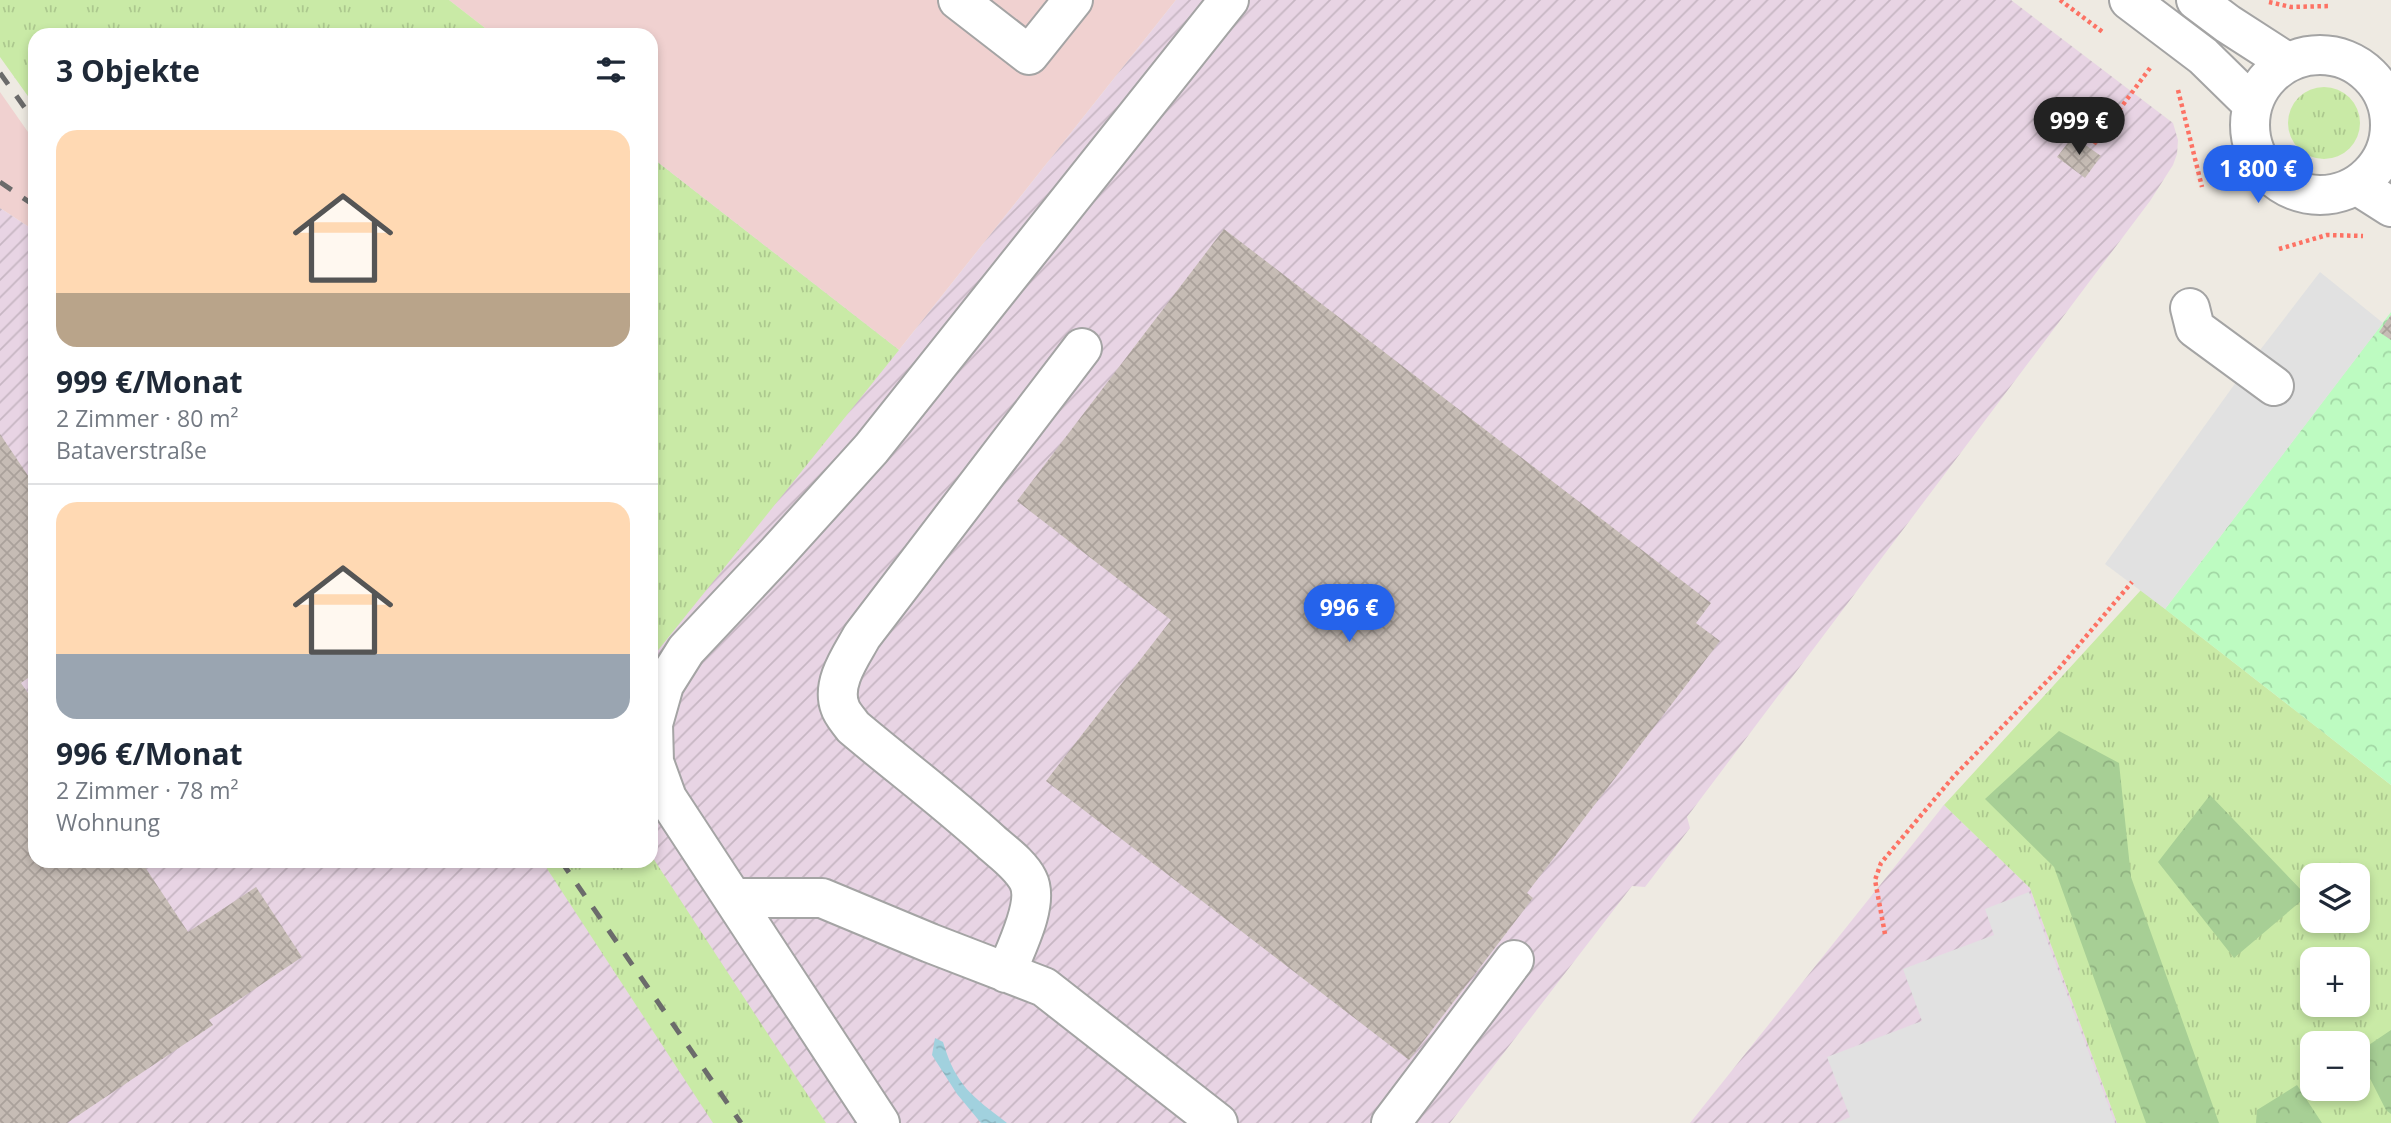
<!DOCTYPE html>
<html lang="de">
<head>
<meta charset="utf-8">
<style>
  body { margin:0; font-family:"Open Sans",sans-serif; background:#f6f6f7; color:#1f2937; height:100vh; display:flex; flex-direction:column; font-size:26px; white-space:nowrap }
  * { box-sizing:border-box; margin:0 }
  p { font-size:23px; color:#747a83 }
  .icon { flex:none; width:38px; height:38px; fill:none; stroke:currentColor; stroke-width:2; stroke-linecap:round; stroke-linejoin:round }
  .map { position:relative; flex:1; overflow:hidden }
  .panel { position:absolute; left:28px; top:28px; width:630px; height:840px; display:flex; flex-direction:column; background:#fff; border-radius:21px; box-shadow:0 4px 10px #0003 }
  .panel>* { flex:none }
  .fabs { position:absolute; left:2300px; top:863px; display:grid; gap:14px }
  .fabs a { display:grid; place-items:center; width:70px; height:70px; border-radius:14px; background:#fff; box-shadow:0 4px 10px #0003; font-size:35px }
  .price { position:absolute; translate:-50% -60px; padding:0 16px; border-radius:24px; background:#2563eb; color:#fff; font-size:23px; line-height:46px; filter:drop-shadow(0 2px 4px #0008) }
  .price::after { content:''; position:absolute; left:50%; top:42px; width:21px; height:16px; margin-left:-10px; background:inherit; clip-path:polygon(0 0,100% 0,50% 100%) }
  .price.current { background:#222; color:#fff }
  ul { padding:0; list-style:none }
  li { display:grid; align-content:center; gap:14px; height:371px; padding:0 28px }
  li+li { border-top:2px solid #e0e1e3 }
  li span { display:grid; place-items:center; height:217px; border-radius:21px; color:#555 }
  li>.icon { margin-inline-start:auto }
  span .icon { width:126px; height:126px; fill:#fffc; stroke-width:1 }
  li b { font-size:30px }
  h2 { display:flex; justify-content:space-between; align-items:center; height:84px; padding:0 28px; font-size:30px }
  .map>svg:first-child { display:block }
</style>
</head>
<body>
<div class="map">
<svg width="2391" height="1123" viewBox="0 0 2391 1123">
  <defs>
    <pattern id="industrial-furrows" width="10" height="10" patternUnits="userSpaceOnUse" patternTransform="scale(1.75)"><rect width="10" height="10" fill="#e8d4e4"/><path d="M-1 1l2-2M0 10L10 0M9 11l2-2" fill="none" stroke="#c7b6c3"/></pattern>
    <pattern id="grass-tufts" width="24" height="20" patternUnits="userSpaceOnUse" patternTransform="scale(1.75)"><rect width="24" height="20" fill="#c9eaa6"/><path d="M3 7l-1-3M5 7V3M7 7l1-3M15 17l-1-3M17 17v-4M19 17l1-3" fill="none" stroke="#acc88e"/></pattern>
    <pattern id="forest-crowns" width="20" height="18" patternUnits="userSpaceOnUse" patternTransform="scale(1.75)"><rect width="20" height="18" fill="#a7cf95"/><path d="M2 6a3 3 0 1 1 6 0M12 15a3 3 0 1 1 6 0" fill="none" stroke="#8fb180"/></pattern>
    <pattern id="park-crowns" width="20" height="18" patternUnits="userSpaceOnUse" patternTransform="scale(1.75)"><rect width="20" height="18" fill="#bdfbc1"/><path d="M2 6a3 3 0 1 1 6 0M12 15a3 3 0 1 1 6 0" fill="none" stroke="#a2d7a5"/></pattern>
    <pattern id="water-ripples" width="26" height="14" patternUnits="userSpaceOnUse" patternTransform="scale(1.75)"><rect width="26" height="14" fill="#a1d1de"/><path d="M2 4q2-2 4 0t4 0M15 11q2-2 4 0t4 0" fill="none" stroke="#8ab3be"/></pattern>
    <pattern id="building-cross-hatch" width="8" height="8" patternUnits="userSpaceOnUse" patternTransform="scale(1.75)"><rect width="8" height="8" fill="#c6bcb5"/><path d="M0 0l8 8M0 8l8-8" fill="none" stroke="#aaa19b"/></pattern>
  </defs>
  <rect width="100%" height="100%" fill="#eeeae2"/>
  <path fill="#f0d1d0" d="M449,0h727l-277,350 -248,-193v-122h-157z
    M0,92l35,50v89l-35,-23z"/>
  <path fill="url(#industrial-furrows)" d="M1176,0h835l162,123 5,17 -1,14 -4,11 -23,36 -463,616 3,11 -45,59 -13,-1 -182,237h-1450v-915l35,23v630h616v-704l248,193z
    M1944,805l86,83 87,235h-427z"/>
  <path fill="url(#grass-tufts)" fill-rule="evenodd" d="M0,0h449l45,35h-459v71l-35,-49z
    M2288 123a36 36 0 1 1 72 0a36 36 0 1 1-72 0Z
    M651,157l248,193 -248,309z
    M2141,590l250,195v338h-274l-87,-235 -86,-83zM2312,875h45v45h-45zM2312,959h45v45h-45zM2312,1043h45v45h-45z
    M651,855l175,268h-113l-171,-262h109z"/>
  <path fill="url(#forest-crowns)" d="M2059,731l60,32 12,114 88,246h-73l-92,-256 -69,-68z
    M2210,795l97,101 -73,62 -76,-96z
    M2391,1030v84l-5,-4 -29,-57z
    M2297,1085l25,38h-66l1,-13z"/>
  <path fill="url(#park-crowns)" d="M2391,312v473l-226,-176z"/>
  <path fill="#e1e1e1" d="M2320,272l63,51 -218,286 -60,-45 142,-197z
    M2029,892l86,231h-279l14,-6 -23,-60 95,-36 -19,-52 91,-34 -9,-26z"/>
  <path fill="url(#water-ripples)" d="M935,1038l8,4c13,44 29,54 64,81h-26l-24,-29 -25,-39z"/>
  <path fill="url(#building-cross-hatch)" d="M2073,136l28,20 -16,22 -28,-21z
    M1224,229l487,374 -15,20 24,18 -193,252 6,5 -124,162 -363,-279 125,-161 -154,-119z
    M2391,315v25l-12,-8z
    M0,434l35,52v187l-14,10 14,20v158h106l47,71 68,-45 46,70 -93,63 4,5 -146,98h-67z"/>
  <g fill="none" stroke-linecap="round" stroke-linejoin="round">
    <defs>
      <path id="minor" d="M958,0l71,55 44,-55
        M2129,0l74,56 49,48
        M2196,0l32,24 59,38
        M2250 125a70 70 0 1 1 140 0a70 70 0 1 1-140 0Z
        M2358,186l33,21
        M2190,308l5,20 79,58
        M733,898h89l108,45 114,44 174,136
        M1006,973c9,-23 34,-70 22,-93 -8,-16 -26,-28 -38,-39 -44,-40 -92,-76 -137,-114 -4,-6 -11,-13 -13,-20 -9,-24 11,-51 22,-71l220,-288
        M880,1123l-213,-325 -13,-36 -1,-38 11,-39 22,-35 91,-97 94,-104 358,-449
        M1391,1123l123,-163"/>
    </defs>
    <use href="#minor" stroke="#a4a4a4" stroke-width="42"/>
    <path stroke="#fd7264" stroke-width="4.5" stroke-dasharray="3.5 3.5" stroke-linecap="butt" d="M2060,0l44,33
      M2269,2l22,5 39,-1
      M2178,90l24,97
      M2094,144l56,-76
      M2279,249l48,-14 36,1
      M1885,934l-10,-54 6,-17 73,-87 102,-104 76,-90"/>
    <use href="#minor" stroke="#fff" stroke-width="38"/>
    <path stroke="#6b6b6b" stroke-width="5" stroke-dasharray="14 14" stroke-linecap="butt" d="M0,73l35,49
      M0,182l35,24
      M561,861l180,262"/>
  </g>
</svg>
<div class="fabs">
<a><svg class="icon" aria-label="layers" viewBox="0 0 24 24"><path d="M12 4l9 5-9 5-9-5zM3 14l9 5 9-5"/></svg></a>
<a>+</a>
<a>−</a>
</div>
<b class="price current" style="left:2079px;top:157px">999 €</b>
<b class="price" style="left:2258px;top:205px">1 800 €</b>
<b class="price" style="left:1349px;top:644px">996 €</b>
<section class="panel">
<h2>3 Objekte<svg class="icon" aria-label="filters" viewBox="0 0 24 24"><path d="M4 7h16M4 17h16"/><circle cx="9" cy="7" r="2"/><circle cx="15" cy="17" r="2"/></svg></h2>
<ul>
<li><span style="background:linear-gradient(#ffd9b3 75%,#b9a48a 0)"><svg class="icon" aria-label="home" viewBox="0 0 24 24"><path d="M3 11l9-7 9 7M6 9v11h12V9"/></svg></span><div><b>999 €/Monat</b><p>2 Zimmer · 80 m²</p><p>Bataverstraße</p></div></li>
<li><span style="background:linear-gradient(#ffd9b3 70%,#9aa5b1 0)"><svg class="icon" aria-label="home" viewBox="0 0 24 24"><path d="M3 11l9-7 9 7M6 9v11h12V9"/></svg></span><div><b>996 €/Monat</b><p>2 Zimmer · 78 m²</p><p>Wohnung</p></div></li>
</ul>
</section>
</div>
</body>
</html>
